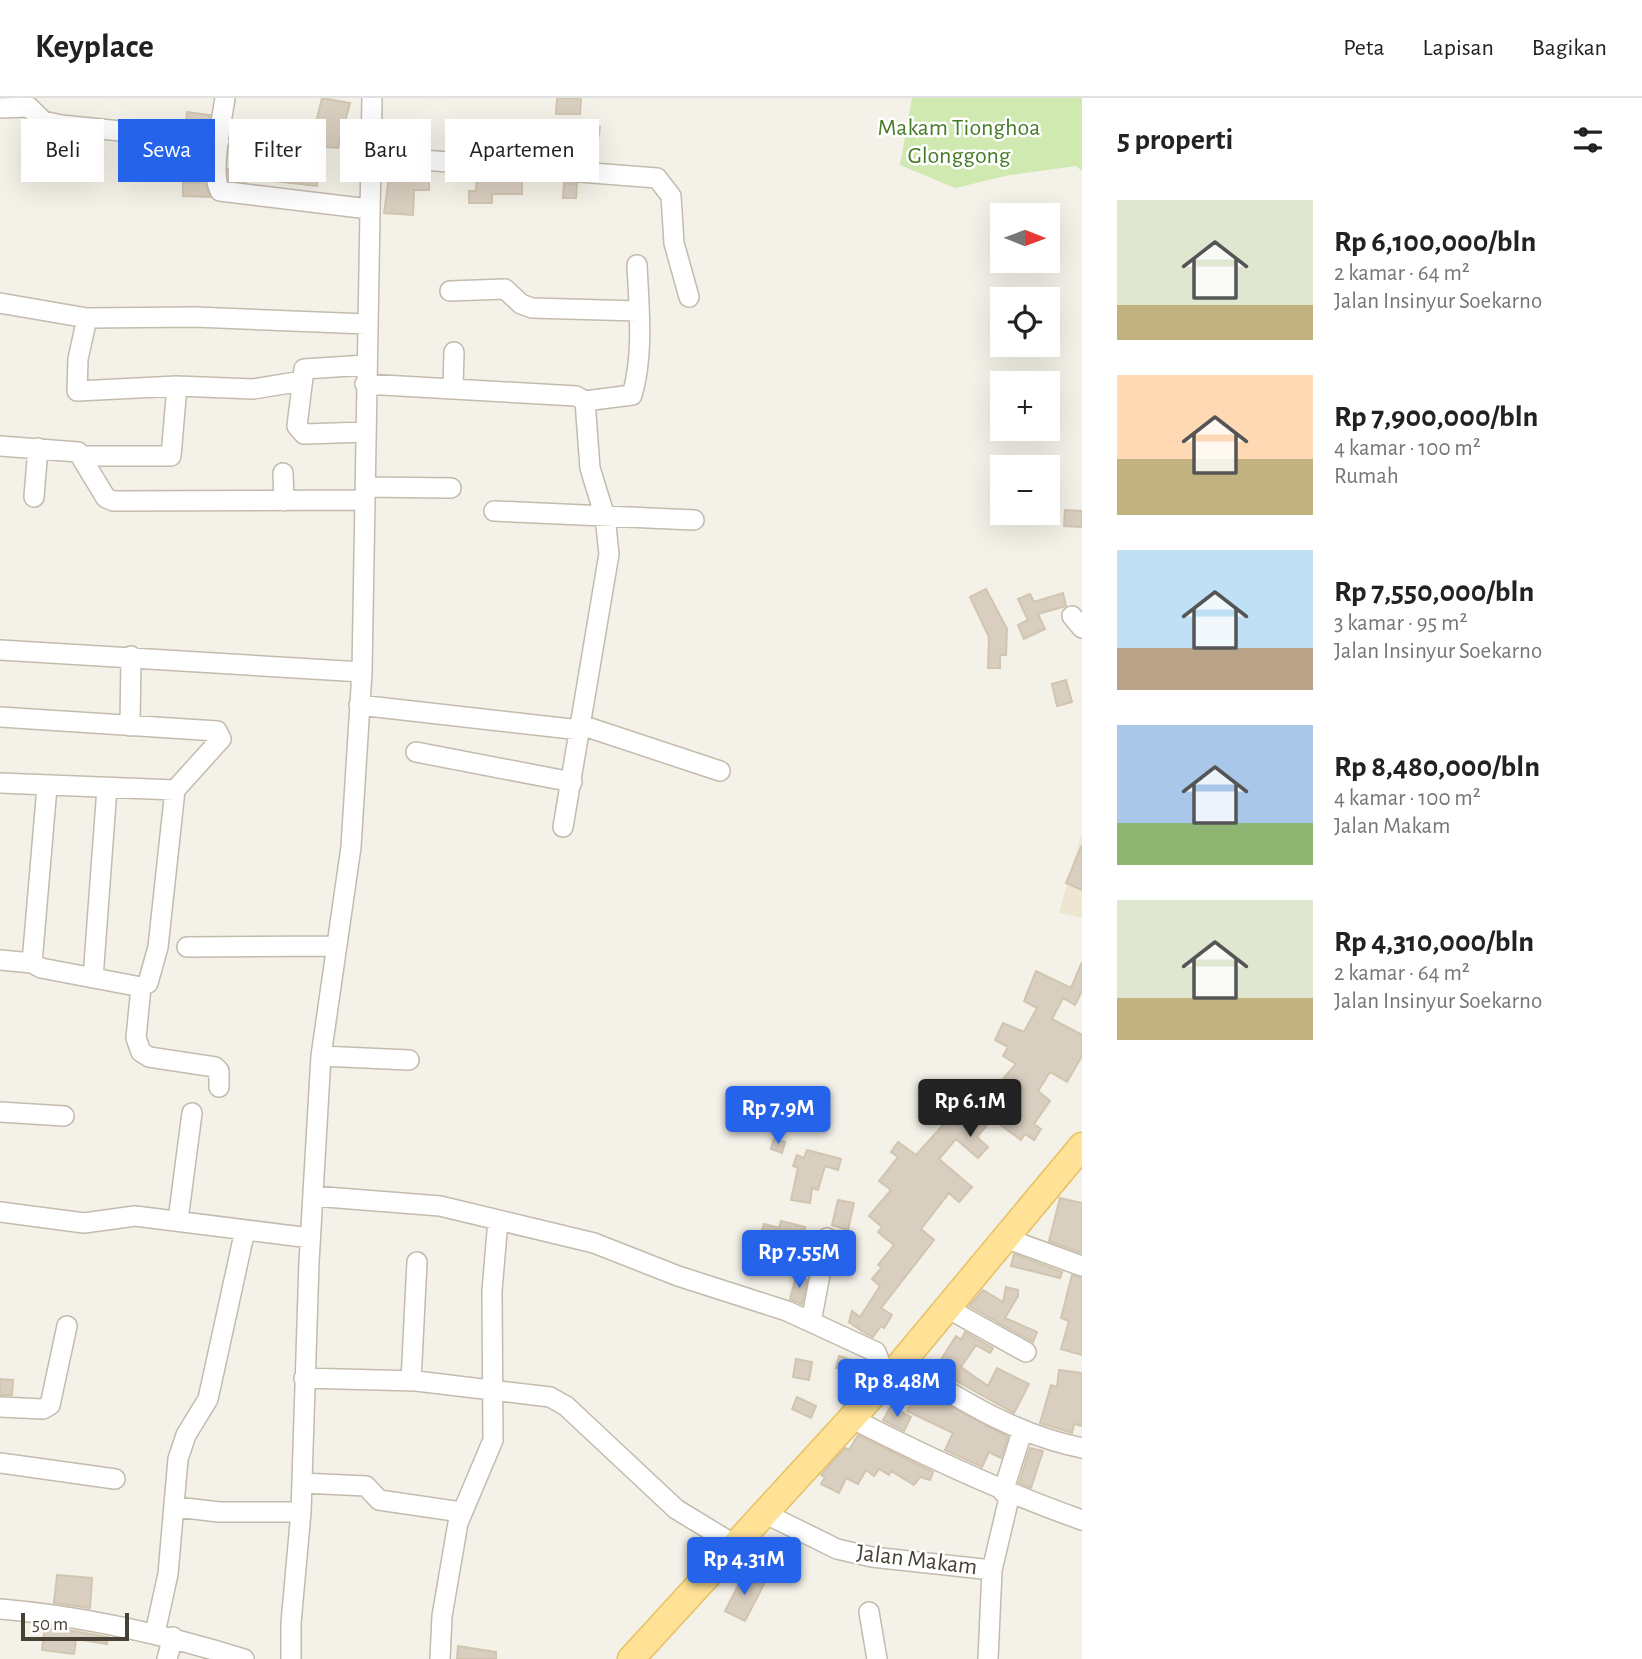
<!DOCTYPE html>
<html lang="id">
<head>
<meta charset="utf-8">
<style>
  body { margin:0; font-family:"Alegreya Sans",sans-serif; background:#f6f6f6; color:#222; height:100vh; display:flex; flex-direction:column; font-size:26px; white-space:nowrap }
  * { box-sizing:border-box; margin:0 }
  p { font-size:23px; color:#767676 }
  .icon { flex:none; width:38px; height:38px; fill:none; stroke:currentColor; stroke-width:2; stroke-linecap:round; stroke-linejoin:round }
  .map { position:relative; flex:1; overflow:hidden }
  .side { display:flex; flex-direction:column; background:#fff; width:560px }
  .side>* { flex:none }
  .guide { position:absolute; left:21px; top:21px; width:665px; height:63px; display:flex; gap:14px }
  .needle { width:46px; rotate:91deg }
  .fabs { position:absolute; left:990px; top:105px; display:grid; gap:14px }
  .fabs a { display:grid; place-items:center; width:70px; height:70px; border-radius:0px; background:#fff; box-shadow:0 7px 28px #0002; font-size:35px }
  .scale { position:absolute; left:21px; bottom:18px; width:108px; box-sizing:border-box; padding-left:7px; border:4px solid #484136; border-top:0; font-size:19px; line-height:24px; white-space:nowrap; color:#484136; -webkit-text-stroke:5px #fff; paint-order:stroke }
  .price { position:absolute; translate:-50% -60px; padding:0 16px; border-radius:7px; background:#2563eb; color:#fff; font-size:23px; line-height:46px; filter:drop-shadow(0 2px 4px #0008) }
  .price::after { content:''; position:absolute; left:50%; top:42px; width:21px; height:16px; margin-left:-10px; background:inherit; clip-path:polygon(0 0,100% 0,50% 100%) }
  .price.on { background:#222; color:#fff }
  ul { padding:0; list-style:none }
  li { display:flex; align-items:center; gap:21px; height:175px; padding:0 35px }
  li span { display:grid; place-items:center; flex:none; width:196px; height:140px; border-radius:0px; color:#555 }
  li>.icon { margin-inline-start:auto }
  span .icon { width:84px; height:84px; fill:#fffc; stroke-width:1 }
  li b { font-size:30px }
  h2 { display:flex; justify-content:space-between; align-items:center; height:84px; padding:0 35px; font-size:30px }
  .pill { padding:0 24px; border-radius:0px; background:#fff; box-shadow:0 7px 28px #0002; font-size:24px; line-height:63px }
  .pill.on { background:#2563eb; color:#fff }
  header { display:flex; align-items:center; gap:42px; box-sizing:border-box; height:98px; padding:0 35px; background:#fff; border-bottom:2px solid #e0e0e0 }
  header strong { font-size:33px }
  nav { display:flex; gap:38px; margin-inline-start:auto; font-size:24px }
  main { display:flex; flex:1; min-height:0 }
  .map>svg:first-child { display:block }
</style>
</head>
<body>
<header>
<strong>Keyplace</strong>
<nav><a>Peta</a><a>Lapisan</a><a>Bagikan</a></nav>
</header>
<main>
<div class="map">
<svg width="1082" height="1561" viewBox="0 0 1082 1561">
  <rect width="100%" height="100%" fill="#f4f1e8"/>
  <path fill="#ede6d1" d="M1082,734v86l-23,-5z"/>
  <path fill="#cfe9b0" d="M912,0h170v73l-6,-5 -66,9 -55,13 -55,-23z"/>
  <path fill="#d9cfc0" stroke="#d1c5b0" stroke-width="2" d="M322,0l28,5 -12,45 -28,-2z
    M557,0h24l-1,16h-24z
    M187,14l23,3 -2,13 -22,-5z
    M233,24l20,2 -1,14 -21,-3z
    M585,26l15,3 -4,25 -15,-2z
    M489,34l27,1v17h-27z
    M391,38l27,1v10l-28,-2z
    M251,56l41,5 -1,9 26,1v17l-69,-8z
    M152,63h16l-1,16 -15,-1z
    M228,71l19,1 -1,12 -17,-2z
    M390,72l33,2 -1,6h7v12h-15l-1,25 -29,-2z
    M477,78l45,4v14h-30v9h-23v-12h7z
    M183,85h22l5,14 -27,-1z
    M564,85l13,1 -1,14h-13z
    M1065,412l17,1v16l-18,-1z
    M986,491l21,40 -1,26h-6v13h-12l1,-31 -19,-40z
    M1063,495l3,13 -28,8 7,15 -21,10 -6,-14 10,-5 -10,-21 12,-5 4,8z
    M1066,582l6,22 -15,4 -5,-22z
    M1082,747v45l-16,-7z
    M1082,864v29l-7,14 -12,-7 -11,21 30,16v21l-15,26 -17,-10 -12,19 12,10 -16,23 7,5 -7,11 -9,-6 -4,6 -29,-21 -15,18 11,10 -10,11 -22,-19 -17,20 33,28 -13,15 -10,-9 -28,36 13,11 -53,68 11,7 -8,13 -3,-2 -8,11 -10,-5 -14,-10 3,-11 8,6 20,-31 -8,-7 10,-12 -4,-2 16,-20 -16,-13 4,-5 -13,-11 22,-26 -12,-9 19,-24 -7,-5 7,-10 18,13 55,-61 22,15 17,-24 -7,-6 13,-15 -13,-8 5,-9 -13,-7 8,-17 21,9 13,-24 -13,-7 12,-30 35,17z
    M774,1041l11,3 -3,11 -11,-4z
    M807,1052l34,9 -3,11 -13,-4 -7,24 -6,-2 -2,15 -19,-3 7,-32 -5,-2 4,-11 7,3z
    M1060,1100l22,5v50l-33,-12z
    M838,1102l16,3 -6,27 -16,-5z
    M781,1123l24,6 -4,22 -42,-9 5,-16 15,4z
    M1014,1156l48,18 -2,6 -49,-12z
    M835,1161l13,4 -4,11 -11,-3z
    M1072,1177l10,3v77l-21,-6 8,-28 -8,-3z
    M796,1179l11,3 -5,24 -12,-5z
    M1006,1189l12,3v6l-13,22 32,14 -4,10 -64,-36 14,-16 20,12z
    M965,1234l28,16 -3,5 -14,-8 -15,22 27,19 9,-18 32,16 -15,29 -79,-44 21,-33 5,4z
    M839,1258l16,5 -3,11 -16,-4z
    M796,1261l16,3 -3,18 -16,-3z
    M1059,1272l23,3v53l-8,-2 -2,9 -32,-10 11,-38 6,2z
    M0,1281l13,1 -1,15h-12z
    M920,1291l88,48 -7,21 -12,-6 -7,15 -37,-17 8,-17 -46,-22z
    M797,1299l19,9 -5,12 -19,-9z
    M891,1308l20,11 -7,14 -21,-11z
    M858,1337l75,37 -3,8 -10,-3 -6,8 -23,-14 -2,4 -10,-6 -5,7 -8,-6 -8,14 -12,-6 -7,15 -18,-9 4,-7 -4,-2 24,-27 4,2z
    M1030,1350l13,3 -12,37 -12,-5z
    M744,1476l20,10 -19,37 -20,-10z
    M57,1477l35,3 -2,30 -36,-5z
    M45,1528l63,11 -1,7 -31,-5 -2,15 -32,-4z
    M458,1548l38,6v7h-39z"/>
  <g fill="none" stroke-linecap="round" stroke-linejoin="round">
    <defs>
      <path id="minor" d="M225,0c-3,21 -15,75 -5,93l149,18
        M0,10l29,-1 14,14 18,4 158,16
        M371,58l286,22 14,18 3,47 15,54
        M450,193l55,-2 16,15 11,4 107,3
        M0,205l87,15 108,-1 172,7
        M87,220l-9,41 -1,32 100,-5 76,3 49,-8
        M365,286l211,12 9,5 5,67 15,49 4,37 -46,273
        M453,290l1,-36
        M585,303l47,-6c12,-40 7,-88 5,-130
        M365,334l-61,2 -7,-8 7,-57 62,-4
        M0,348l78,6 28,46 7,3 252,-1
        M82,358h89l6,-70
        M283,375l1,28
        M365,389l86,1
        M34,399l4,-49
        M494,413l200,9
        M1072,518l10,12
        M0,552l362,22
        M359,607l221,25
        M0,619l217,14 4,8 -46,51 -17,157 -10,36 -7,4 -100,-19 -9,-5 -32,-3
        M581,627l139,46
        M130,628l1,-70
        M416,654l156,30
        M0,685l175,7
        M187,849l148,-1
        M32,865l15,-176
        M93,880l14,-190
        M141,889l-5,51 5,14 8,5 66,10 4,4v16
        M321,958l88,4
        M0,1014l64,4
        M313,1098l127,10 154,37 84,33 109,35 89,41 6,16 -5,23
        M0,1114l84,11 51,-7 175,22
        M178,1122l14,-107
        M1005,1140l77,28
        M947,1210l79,44
        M811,1224l16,-84
        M901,1265c59,36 112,71 181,85
        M304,1280l112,3 134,16 16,9 110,103 59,36
        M411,1283l6,-119
        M0,1309l43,2 7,-4 17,-79
        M851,1320c76,39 151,74 231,102
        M0,1365l115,16
        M302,1385l64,3 13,14 82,12
        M1003,1394l19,-60
        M176,1409l43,5h82
        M766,1416l71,35 35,8 120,13
        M0,1511c84,7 163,25 244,50
        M869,1514l8,47
        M155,1535l13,-59 10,-115 8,-24 22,-36 37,-169
        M167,1561l6,-22
        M291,1561v-36l10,-111 8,-250 12,-206 30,-209 11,-175 10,-574
        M440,1561l2,-43 16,-93 35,-83 -1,-149 6,-71
        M988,1561l4,-89 18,-76"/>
      <path id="major" d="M631,1561l262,-286 189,-227"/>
    </defs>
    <use href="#minor" stroke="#c3bbad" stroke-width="22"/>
    <use href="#major" stroke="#e6c064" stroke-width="29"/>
    <use href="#minor" stroke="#fff" stroke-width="19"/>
    <use href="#major" stroke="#ffe296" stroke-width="26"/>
  </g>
  <g text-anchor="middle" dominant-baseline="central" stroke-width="5" stroke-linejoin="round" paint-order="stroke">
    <g font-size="24" fill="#467b28" stroke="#fff">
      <text x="959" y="30">Makam Tionghoa<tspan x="959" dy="28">Glonggong</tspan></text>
    </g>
    <g font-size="24" fill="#484136" stroke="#fff">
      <text transform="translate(917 1462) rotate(7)">Jalan Makam</text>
    </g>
  </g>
</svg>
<div class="fabs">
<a><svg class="needle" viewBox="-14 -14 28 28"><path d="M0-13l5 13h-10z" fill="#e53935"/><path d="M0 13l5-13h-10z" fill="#767676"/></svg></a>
<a><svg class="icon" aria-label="locate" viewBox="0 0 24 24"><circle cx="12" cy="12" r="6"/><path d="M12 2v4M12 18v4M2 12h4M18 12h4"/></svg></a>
<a>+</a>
<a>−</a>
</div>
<div class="scale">50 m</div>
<b class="price on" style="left:970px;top:1041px">Rp 6.1M</b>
<b class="price" style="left:778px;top:1048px">Rp 7.9M</b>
<b class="price" style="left:799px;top:1192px">Rp 7.55M</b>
<b class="price" style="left:897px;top:1321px">Rp 8.48M</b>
<b class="price" style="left:744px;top:1499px">Rp 4.31M</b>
<div class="guide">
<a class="pill">Beli</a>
<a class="pill on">Sewa</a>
<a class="pill">Filter</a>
<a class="pill">Baru</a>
<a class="pill">Apartemen</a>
</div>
</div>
<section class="side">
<h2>5 properti<svg class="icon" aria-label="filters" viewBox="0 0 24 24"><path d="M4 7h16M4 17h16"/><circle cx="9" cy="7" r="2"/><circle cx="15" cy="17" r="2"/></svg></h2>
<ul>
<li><span style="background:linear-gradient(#dfe7d0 75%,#c2b280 0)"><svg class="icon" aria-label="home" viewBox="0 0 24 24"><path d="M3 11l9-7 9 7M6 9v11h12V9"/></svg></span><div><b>Rp 6,100,000/bln</b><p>2 kamar · 64 m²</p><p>Jalan Insinyur Soekarno</p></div></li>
<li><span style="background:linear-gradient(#ffd9b3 60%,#c2b280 0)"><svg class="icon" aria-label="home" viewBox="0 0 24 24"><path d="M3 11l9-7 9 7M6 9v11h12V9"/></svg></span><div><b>Rp 7,900,000/bln</b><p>4 kamar · 100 m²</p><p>Rumah</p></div></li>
<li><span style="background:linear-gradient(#bfe0f5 70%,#b9a48a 0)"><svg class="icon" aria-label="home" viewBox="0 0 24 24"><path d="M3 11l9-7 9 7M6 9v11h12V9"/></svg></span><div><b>Rp 7,550,000/bln</b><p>3 kamar · 95 m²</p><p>Jalan Insinyur Soekarno</p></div></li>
<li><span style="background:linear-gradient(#a9c7e8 70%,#8fb573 0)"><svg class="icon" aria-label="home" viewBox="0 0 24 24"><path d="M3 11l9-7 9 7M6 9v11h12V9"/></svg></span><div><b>Rp 8,480,000/bln</b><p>4 kamar · 100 m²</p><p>Jalan Makam</p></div></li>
<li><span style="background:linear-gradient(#dfe7d0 70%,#c2b280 0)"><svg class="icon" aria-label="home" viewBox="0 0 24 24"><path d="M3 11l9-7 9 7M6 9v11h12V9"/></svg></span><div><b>Rp 4,310,000/bln</b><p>2 kamar · 64 m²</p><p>Jalan Insinyur Soekarno</p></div></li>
</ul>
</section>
</main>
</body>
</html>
